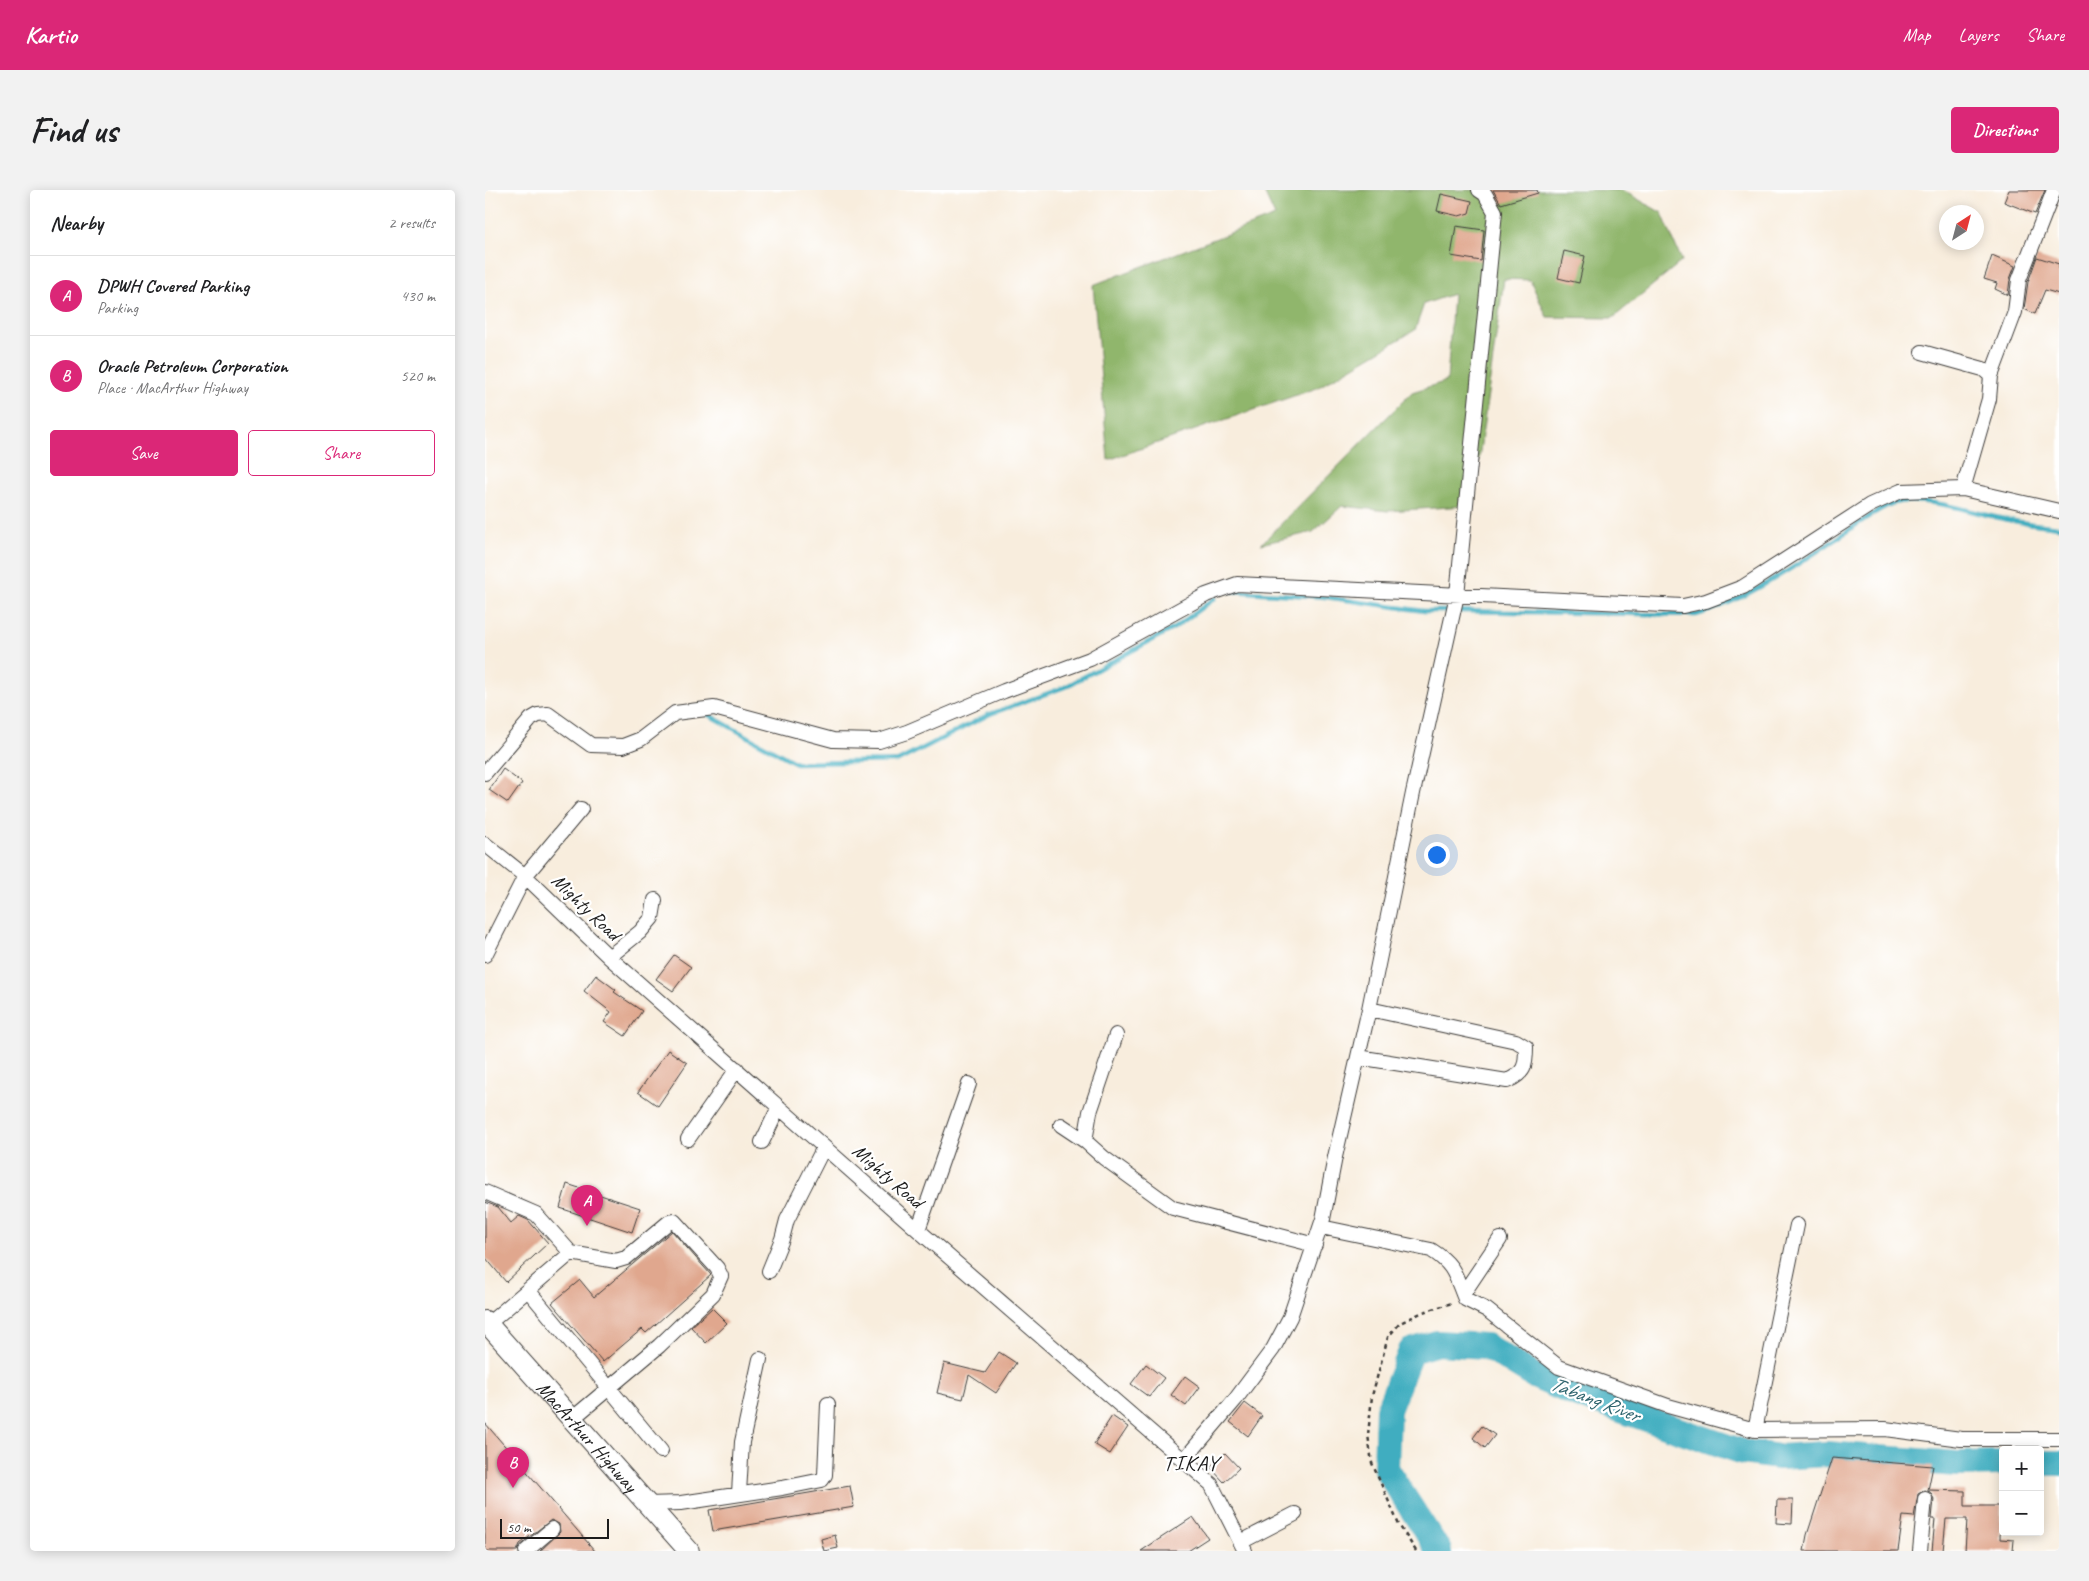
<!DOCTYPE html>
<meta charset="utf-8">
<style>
body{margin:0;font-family:Caveat,sans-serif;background:#f2f2f2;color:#202124}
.controls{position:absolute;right:15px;bottom:15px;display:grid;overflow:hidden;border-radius:5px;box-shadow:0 2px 12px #0003}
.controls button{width:45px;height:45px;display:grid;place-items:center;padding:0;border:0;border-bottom:1px solid #e0e0e0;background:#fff;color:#202124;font:25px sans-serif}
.compass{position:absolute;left:1454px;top:15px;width:45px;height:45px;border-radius:50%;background:#fff;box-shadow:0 2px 12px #0003;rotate:36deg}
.scale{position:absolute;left:15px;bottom:12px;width:109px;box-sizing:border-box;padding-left:5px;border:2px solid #1c1c1c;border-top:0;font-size:14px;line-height:18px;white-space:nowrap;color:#1c1c1c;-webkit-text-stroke:4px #fff;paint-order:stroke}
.you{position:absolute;left:951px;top:664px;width:18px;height:18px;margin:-12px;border:4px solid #fff;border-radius:50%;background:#1a73e8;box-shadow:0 0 0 8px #1a73e833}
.badge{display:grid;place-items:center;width:32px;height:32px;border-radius:50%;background:#db2777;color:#fff;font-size:16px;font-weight:700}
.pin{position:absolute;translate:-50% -41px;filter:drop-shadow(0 1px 2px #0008)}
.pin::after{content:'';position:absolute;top:26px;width:18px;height:15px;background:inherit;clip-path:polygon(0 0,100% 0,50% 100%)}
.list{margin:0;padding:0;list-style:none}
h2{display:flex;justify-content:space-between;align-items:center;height:65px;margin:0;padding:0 20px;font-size:21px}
h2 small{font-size:16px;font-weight:400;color:#757577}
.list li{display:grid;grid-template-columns:32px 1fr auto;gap:15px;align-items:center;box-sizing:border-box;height:80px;padding:0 20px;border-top:1px solid #e0e0e0}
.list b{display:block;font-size:19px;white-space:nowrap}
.list p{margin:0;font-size:16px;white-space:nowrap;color:#757577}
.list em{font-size:16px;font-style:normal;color:#757577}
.actions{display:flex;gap:10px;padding:15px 20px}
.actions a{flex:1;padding:11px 0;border:1px solid #db2777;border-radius:5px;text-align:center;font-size:18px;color:#db2777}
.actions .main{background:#db2777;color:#fff}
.map{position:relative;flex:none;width:1574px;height:1361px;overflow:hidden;border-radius:5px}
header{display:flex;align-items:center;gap:30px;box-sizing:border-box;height:70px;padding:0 25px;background:#db2777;color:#fff}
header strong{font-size:24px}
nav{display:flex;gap:28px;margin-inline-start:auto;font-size:18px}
.intro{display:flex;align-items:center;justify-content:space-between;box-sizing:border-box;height:120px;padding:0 30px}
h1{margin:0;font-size:35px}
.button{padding:12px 22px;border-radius:5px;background:#db2777;color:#fff;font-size:18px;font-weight:700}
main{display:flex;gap:30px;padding:0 30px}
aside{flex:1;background:#fff;border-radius:5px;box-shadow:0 2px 12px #0003}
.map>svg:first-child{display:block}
.forest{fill:#90b66c;stroke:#566944}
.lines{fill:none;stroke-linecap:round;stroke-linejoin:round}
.stream{stroke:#41adc0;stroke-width:4.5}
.river{stroke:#41adc0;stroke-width:26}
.building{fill:#e0a78e}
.minor-casing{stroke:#3d3b39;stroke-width:16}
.highway-casing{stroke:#3d3b39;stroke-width:22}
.path{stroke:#3d3b39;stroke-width:2.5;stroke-dasharray:4 4;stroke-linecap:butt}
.minor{stroke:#fff;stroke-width:14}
.highway{stroke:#fff;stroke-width:20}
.labels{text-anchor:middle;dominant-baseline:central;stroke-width:4.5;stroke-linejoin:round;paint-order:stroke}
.street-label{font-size:20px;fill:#1c1c1c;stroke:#fff}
.water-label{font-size:21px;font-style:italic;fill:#2e646e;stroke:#fff}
.quarter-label{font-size:22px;letter-spacing:1px;fill:#1c1c1c;stroke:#fff}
</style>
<header>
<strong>Kartio</strong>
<nav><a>Map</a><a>Layers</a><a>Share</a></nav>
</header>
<div class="intro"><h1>Find us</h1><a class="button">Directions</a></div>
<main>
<aside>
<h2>Nearby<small>2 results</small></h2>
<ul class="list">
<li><span class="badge">A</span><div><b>DPWH Covered Parking</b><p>Parking</p></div><em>430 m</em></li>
<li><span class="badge">B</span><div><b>Oracle Petroleum Corporation</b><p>Place · MacArthur Highway</p></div><em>520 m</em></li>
</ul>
<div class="actions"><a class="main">Save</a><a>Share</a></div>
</aside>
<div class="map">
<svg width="1574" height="1361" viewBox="0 0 1574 1361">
<rect width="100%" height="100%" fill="#fff"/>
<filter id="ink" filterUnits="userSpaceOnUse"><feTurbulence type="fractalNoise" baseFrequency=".02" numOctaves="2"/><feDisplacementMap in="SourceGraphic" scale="10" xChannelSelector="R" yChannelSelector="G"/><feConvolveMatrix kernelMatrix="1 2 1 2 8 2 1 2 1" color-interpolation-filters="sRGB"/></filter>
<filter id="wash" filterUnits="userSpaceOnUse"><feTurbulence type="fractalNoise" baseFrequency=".0096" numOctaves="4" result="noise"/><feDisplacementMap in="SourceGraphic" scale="20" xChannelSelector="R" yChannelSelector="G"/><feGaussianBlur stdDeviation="1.12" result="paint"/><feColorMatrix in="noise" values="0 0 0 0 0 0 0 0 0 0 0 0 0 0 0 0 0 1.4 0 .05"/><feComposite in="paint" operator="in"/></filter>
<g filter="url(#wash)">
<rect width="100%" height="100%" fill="#f8eddd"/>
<path class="forest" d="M 778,0 L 1137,0 L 1177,23 L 1197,71 L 1128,128 L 1062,127 L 1045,90 L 1019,89 L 987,318 L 980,316 L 903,321 L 857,316 L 828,342 L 776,354 L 927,202 L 962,191 L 968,104 L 939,114 L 930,140 L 832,198 L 623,270 L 608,95 L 790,26 Z"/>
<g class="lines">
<path class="stream" d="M 746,401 L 840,407 L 939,421 L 963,421
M 973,421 L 1211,425 C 1257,412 1311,376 1351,349 C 1367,338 1392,319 1409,313 C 1437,304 1499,326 1529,331 C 1544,334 1559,335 1574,337
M 220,523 L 311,573 L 413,571 L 505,524 L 580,497 L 689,438 L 730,408"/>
<path class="river" d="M 1555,1273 L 1574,1273
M 954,1361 L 901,1279 L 903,1220 L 926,1161 L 952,1153 L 1001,1156 L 1051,1187 L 1089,1204 L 1258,1262 L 1294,1267 L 1341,1264 L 1473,1274 L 1518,1273"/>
</g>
<g id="blocks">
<path class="building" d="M 1008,0 L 1052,0 L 1053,3 L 1016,14 Z
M 1524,0 L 1560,0 L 1550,24 L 1519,12 Z
M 956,4 L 987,11 L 984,23 L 974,26 L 952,21 Z
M 971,36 L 999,40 L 996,71 L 966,66 Z
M 1079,61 L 1100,66 L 1094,93 L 1073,88 Z
M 1507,66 L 1530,76 L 1525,89 L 1523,105 L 1510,99 L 1512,93 L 1499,89 Z
M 1552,67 L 1574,74 L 1574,104 L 1560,100 L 1550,124 L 1539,119 L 1543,92 Z
M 18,579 L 37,593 L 23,613 L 4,600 Z
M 189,765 L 206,777 L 188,801 L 171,789 Z
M 111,785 L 131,800 L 129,802 L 157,821 L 140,846 L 119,832 L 126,822 L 99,801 Z
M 183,860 L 202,873 L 173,916 L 153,902 Z
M 82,994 L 155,1018 L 147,1042 L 75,1018 Z
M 0,1012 L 13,1017 L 26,1033 L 34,1026 L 43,1030 L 63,1053 L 21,1092 L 0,1067 Z
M 187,1041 L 226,1085 L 161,1143 L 157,1139 L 118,1172 L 67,1113 L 95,1090 L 109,1107 Z
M 227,1118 L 242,1133 L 221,1153 L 206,1137 Z
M 514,1162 L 531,1173 L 511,1203 L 484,1185 L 478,1209 L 452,1203 L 459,1173 L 500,1183 Z
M 661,1174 L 679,1188 L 664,1207 L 646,1194 Z
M 700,1186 L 715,1197 L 701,1216 L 686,1205 Z
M 760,1213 L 777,1226 L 763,1246 L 745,1232 Z
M 627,1226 L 643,1237 L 625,1264 L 609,1254 Z
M 0,1233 L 25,1262 L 110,1361 L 55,1361 L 75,1342 L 74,1334 L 66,1330 L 35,1354 L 32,1361 L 0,1361 Z
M 997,1236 L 1010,1245 L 1000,1258 L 988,1248 Z
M 740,1263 L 754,1278 L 739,1292 L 725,1277 Z
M 1347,1268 L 1448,1276 L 1443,1300 L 1480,1301 L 1480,1316 L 1516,1316 L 1515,1349 L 1529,1350 L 1528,1361 L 1480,1361 L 1482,1329 L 1461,1329 L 1458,1361 L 1447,1361 L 1450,1329 L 1447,1329 L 1449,1309 L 1445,1302 L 1440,1300 L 1433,1304 L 1429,1327 L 1418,1326 L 1413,1361 L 1319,1361 L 1322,1345 Z
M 365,1296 L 369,1317 L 228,1341 L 224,1320 Z
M 1292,1310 L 1308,1310 L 1307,1334 L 1291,1333 Z
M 708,1327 L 723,1348 L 703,1361 L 656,1361 Z
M 350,1345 L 353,1358 L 339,1361 L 336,1349 Z"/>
</g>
</g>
<g filter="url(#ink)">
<use href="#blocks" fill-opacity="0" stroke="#3d3b39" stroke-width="1"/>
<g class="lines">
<defs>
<path id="minor" d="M 1437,162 L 1498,179 L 1506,186 L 1504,209 L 1478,299
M 1506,186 L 1530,122 L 1534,90 L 1569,0
M 0,583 L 46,529 L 53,525 L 63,524 L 106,555 L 138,556 L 156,549 L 190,523 L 229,518 L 348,550 L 394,551 L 422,542 L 519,501 L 605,469 L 721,405 L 752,394 L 1198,416 L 1221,411 L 1258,397 L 1385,315 L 1416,301 L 1478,299 L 1574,321
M 0,654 L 40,686 L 124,767 L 433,1040 L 726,1294 L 760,1361
M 0,765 L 40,686 L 96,619
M 124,767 L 155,742 L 167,728 L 170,710
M 631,845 L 605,922 L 600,951 L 619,968 L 688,1018 L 830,1055
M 873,867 L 1022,891 C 1040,883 1041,876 1041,857 L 1031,851 L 884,819
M 576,935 L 600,951
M 203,949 L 252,879
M 277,952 L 294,917
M 0,1002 L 51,1024 L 86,1063 L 131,1071 L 141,1068 L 184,1032 L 189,1031 L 232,1078 L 236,1086 L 228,1104 L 174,1156 L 87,1229
M 836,1037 L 946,1060 C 970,1075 970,1085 980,1109 L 1002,1120 L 1074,1177 L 1183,1216 L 1270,1240 L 1400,1239 L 1476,1249 L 1574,1249
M 433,1040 L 484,894
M 284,1081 L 297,1049 L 302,1030 L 339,957
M 43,1100 L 176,1261
M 978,1104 L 1015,1049
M 3,1134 L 86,1063
M 1270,1240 L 1312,1035
M 699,1270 L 750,1210 L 788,1159 L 805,1127 L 838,1029 L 850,967 L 884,819 L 928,603 L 972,405 L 1010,22 L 1000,4 L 994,0
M 254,1303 L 257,1252 L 275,1169
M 162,1314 L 196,1313 L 297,1298 L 337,1290 L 340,1285 L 343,1214
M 756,1352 L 810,1324
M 41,1361 L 67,1339
M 1435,1361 L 1440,1309"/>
<g id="highway">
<path id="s1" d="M 0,1131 L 204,1361"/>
</g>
</defs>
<use href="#minor" class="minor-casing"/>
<use href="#highway" class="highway-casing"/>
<path class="path" d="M 931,1361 L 914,1335 L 887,1273 L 883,1245 L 887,1206 L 903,1147 L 915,1133 L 938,1122 L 967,1113"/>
<use href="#minor" class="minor"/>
<use href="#highway" class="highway"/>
</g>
</g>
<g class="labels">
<g class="street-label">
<text transform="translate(101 717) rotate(44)">Mighty Road</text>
<text transform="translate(403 986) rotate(41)">Mighty Road</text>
<text stroke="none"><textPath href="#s1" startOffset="154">MacArthur Highway</textPath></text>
</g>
<g class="water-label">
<text transform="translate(1110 1209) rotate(21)">Tabang River</text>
</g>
<g class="quarter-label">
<text x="706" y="1273">TIKAY</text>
</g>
</g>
</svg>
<div class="controls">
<button>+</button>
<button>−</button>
</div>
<svg class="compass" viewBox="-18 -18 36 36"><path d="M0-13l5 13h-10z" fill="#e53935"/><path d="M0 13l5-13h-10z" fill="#757577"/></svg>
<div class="scale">50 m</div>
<div class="you"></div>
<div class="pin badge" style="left:102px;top:1036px">A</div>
<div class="pin badge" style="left:28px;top:1298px">B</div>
</div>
</main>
